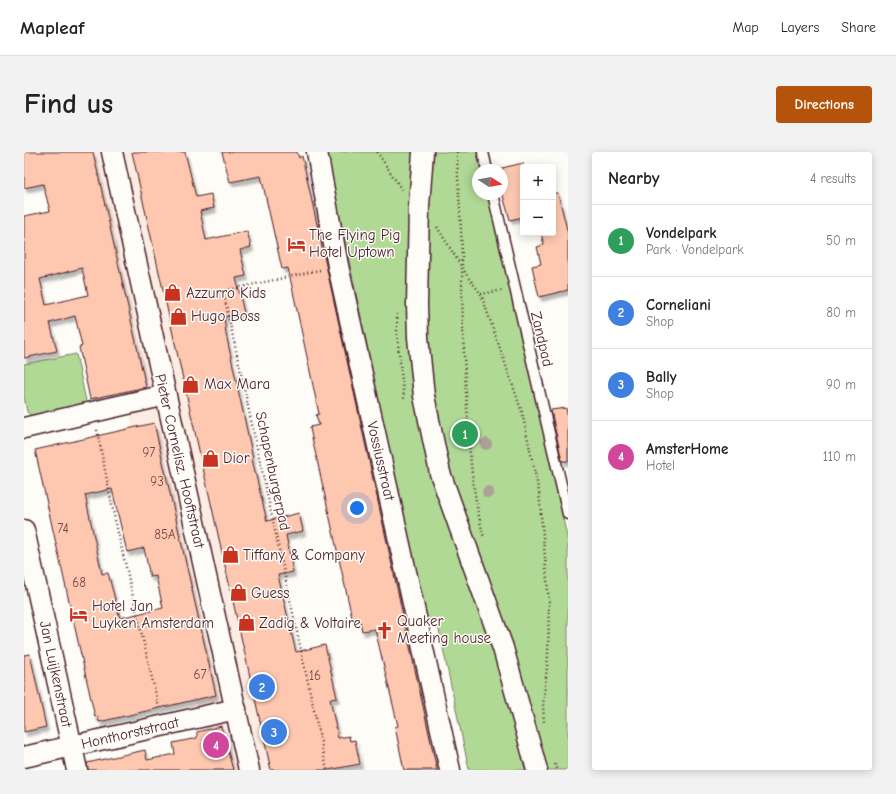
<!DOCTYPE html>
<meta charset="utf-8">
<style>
body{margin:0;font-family:"Comic Neue",sans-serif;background:#f2f2f2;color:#222}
.controls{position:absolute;right:12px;top:12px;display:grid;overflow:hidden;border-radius:4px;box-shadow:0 2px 10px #0003}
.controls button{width:36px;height:36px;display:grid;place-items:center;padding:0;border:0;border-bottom:1px solid #e0e0e0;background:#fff;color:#222;font:20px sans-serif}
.compass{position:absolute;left:448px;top:12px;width:36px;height:36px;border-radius:50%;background:#fff;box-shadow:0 2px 10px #0003;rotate:101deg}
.you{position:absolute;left:333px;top:356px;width:14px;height:14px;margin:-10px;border:3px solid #fff;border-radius:50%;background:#1a73e8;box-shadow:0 0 0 6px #1a73e833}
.badge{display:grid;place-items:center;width:26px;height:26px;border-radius:50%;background:#b45309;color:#fff;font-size:13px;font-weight:700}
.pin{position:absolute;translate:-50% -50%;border:2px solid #fff;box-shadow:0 1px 4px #0006}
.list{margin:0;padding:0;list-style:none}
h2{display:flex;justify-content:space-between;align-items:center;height:52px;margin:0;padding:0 16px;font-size:17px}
h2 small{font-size:13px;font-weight:400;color:#767676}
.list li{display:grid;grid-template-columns:26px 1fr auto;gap:12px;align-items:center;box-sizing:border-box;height:72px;padding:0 16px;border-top:1px solid #e0e0e0}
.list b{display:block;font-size:15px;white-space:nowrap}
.list p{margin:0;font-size:13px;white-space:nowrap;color:#767676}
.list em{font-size:13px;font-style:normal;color:#767676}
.map{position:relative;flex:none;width:544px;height:618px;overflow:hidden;border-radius:4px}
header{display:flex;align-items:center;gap:24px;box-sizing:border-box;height:56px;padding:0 20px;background:#fff;border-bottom:1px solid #e0e0e0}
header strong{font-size:19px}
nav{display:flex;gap:22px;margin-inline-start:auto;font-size:14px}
.intro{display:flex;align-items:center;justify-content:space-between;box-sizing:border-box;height:96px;padding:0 24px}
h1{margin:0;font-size:28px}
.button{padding:10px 18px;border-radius:4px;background:#b45309;color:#fff;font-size:14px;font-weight:700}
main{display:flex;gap:24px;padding:0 24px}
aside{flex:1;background:#fff;border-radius:4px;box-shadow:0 2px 10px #0003}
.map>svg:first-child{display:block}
.built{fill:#fdece2}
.green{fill:#b0d996;stroke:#7d7c60}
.building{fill:#fec8b0;stroke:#4a1f2b;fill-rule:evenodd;filter:url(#shadow)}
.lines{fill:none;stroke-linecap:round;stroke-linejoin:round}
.lane-casing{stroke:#4a1f2b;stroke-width:13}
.street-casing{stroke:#4a1f2b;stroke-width:23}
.path{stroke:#4a1f2b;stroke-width:2.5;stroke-dasharray:1 3;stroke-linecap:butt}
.lane{stroke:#fdfcf7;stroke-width:10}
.street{stroke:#fdfcf7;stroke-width:20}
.tree{fill:#aca198}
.labels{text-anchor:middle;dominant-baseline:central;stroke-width:3;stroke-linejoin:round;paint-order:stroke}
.number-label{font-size:13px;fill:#77494c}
.poi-label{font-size:15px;fill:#4a1f2b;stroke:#fdfcf7;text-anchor:start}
.street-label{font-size:15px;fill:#4a1f2b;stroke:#fdfcf7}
</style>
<header>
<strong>Mapleaf</strong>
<nav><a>Map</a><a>Layers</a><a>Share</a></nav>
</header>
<div class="intro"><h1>Find us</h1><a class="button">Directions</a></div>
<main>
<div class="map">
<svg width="544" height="618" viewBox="0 0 544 618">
<defs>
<filter id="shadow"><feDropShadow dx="2.5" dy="4.5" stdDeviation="1" flood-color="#0004"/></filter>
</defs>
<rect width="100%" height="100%" fill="#fdfcf7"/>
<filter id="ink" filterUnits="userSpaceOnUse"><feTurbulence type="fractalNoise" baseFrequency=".025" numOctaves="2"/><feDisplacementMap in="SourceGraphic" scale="8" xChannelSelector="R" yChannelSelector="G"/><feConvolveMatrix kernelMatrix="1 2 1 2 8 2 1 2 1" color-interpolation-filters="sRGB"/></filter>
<g filter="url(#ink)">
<path class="built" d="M 46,0 L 119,0 L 262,618 L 187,618 Z"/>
<path class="green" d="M 302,0 L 457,0 L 460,18 L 454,18 L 454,42 L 466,42 L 544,389 L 544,618 L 445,618 L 414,473 L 404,466 L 401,466 Z
M 52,202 L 62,249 L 58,259 L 14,269 L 3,260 L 0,245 L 0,212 Z"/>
<path class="building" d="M 0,0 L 69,0 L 122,235 L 66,247 L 55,195 L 58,194 L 51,164 L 26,171 L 33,199 L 0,206 L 0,64 L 26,59 L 19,32 L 0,36 ZM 58,116 L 64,143 L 22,153 L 16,127 Z
M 108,0 L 161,0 L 172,45 L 187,42 L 190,56 L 176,59 L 182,88 L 223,79 L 227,95 L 216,98 L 222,124 L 212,126 L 220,161 L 200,165 L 202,182 L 229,306 L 228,307 L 243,369 L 275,361 L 279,379 L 262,383 L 269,420 L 254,423 L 270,492 L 272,500 L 301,493 L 313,546 L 306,547 L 314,586 L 325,584 L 326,589 L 331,588 L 336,612 L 304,618 L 247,618 Z
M 198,0 L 273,0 L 275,6 L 278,4 L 413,618 L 380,618 L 371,575 L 374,574 L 351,477 L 338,479 L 336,469 L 329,470 L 287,281 L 286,275 L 295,273 L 292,263 L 295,262 L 283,205 L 264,116 L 258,117 L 237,24 L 206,30 Z
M 499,11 L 499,65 L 486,68 L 478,40 L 478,16 Z
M 529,41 L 534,41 L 544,82 L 544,138 L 515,145 L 508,114 L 517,112 L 513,95 L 520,93 L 517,81 L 529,81 Z
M 542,256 L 544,267 L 544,309 L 538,309 L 527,258 Z
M 130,271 L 192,543 L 75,570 L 74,564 L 71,565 L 11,298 ZM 88,337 L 103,400 L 120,396 L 126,425 L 132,424 L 139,456 L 96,466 L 84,421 L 78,422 L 61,343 Z
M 6,502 L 22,575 L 0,580 L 0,503 Z
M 197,574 L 209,618 L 64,618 L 63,611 L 121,598 L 123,608 L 151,602 L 149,591 L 173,586 L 173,580 Z"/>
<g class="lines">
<defs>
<path id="lane" d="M 459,0 L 463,18
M 469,42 L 544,362"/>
<path id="street" d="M 88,0 L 225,618
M 293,0 L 314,114 L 426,618
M 399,0 L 395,54 L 393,153 L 394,185 L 400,244 L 416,321 L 479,496 L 513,618
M 0,276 L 142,243
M 0,378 L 53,618
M 0,605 L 212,557"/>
</defs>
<use href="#lane" class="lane-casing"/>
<use href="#street" class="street-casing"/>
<path class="path" d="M 353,0 L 378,38
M 433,0 C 434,38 438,77 438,115 C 438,162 440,210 443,257 C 445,300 449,344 460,386
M 413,75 L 444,125 L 457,142 L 479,138
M 296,118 L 199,139 L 303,618
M 457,142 L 498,260 L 515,340 L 525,450 L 524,504 L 519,554 L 520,570
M 373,162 L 373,182 L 380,247
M 73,278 L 91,368 L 135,556
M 531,612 L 534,618"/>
<use href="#lane" class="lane"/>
<use href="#street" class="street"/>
</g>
<g class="tree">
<circle cx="462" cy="292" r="6"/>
<circle cx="464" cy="340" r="6"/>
</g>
</g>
<defs>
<symbol id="hotel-bare" viewBox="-9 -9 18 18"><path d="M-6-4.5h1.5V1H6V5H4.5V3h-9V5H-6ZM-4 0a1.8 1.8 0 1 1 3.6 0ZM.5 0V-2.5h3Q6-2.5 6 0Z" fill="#c8321e" stroke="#fdfcf7" stroke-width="2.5" paint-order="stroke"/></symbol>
<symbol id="shop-bare" viewBox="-9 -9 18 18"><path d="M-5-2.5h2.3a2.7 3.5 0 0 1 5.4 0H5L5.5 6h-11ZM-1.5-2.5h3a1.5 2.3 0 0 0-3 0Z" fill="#c8321e" stroke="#fdfcf7" stroke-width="2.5" paint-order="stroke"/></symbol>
<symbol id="church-bare" viewBox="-9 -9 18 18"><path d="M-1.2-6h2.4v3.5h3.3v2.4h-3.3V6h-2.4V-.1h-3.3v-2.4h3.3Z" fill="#c8321e" stroke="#fdfcf7" stroke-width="2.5" paint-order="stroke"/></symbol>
</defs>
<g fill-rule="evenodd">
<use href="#hotel-bare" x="260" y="80" width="25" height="25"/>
<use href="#shop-bare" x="136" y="128" width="25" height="25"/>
<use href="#shop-bare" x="142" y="152" width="25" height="25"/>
<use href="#shop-bare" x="154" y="220" width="25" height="25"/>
<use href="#shop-bare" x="174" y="294" width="25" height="25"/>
<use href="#shop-bare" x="194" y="390" width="25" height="25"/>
<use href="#shop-bare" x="202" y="428" width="25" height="25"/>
<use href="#hotel-bare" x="42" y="450" width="25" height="25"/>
<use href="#shop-bare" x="210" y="458" width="25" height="25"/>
<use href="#church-bare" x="348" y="466" width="25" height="25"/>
</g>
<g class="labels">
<g class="number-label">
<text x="125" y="300">97</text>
<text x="133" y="329">93</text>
<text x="39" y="376">74</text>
<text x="141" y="382">85A</text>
<text x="55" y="430">68</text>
<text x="176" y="522">67</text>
<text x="291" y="523">16</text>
</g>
<g class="poi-label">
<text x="285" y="83">The Flying Pig<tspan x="285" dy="17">Hotel Uptown</tspan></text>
<text x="162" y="141">Azzurro Kids</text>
<text x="167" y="164">Hugo Boss</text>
<text x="180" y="232">Max Mara</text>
<text x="199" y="306">Dior</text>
<text x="219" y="403">Tiffany &amp; Company</text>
<text x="227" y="441">Guess</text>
<text x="68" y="454">Hotel Jan<tspan x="68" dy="17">Luyken Amsterdam</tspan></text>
<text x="373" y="469">Quaker<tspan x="373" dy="17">Meeting house</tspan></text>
<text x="235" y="471">Zadig &amp; Voltaire</text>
</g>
<g class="street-label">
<text transform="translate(518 187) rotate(77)">Zandpad</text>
<text transform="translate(156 309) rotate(77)">Pieter Cornelisz. Hooftstraat</text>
<text transform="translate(357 309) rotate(77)">Vossiusstraat</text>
<text transform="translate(249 319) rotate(78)">Schapenburgerpad</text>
<text transform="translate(32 522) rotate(78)">Jan Luijkenstraat</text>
<text transform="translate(106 581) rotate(-13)">Honthorststraat</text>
</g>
</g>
</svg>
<div class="controls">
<button>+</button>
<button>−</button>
</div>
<svg class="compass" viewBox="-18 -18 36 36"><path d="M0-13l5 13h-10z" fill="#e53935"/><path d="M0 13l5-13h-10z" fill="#767676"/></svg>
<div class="you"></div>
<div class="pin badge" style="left:441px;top:282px;background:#2e9e5b">1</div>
<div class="pin badge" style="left:238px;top:535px;background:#3f7fe0">2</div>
<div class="pin badge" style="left:250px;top:580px;background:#3f7fe0">3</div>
<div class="pin badge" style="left:192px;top:593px;background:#d1479c">4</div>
</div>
<aside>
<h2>Nearby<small>4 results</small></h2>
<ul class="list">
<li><span class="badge" style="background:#2e9e5b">1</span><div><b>Vondelpark</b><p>Park · Vondelpark</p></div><em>50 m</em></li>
<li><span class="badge" style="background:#3f7fe0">2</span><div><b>Corneliani</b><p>Shop</p></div><em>80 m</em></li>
<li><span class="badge" style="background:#3f7fe0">3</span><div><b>Bally</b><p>Shop</p></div><em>90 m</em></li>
<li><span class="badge" style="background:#d1479c">4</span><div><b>AmsterHome</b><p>Hotel</p></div><em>110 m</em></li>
</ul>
</aside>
</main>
